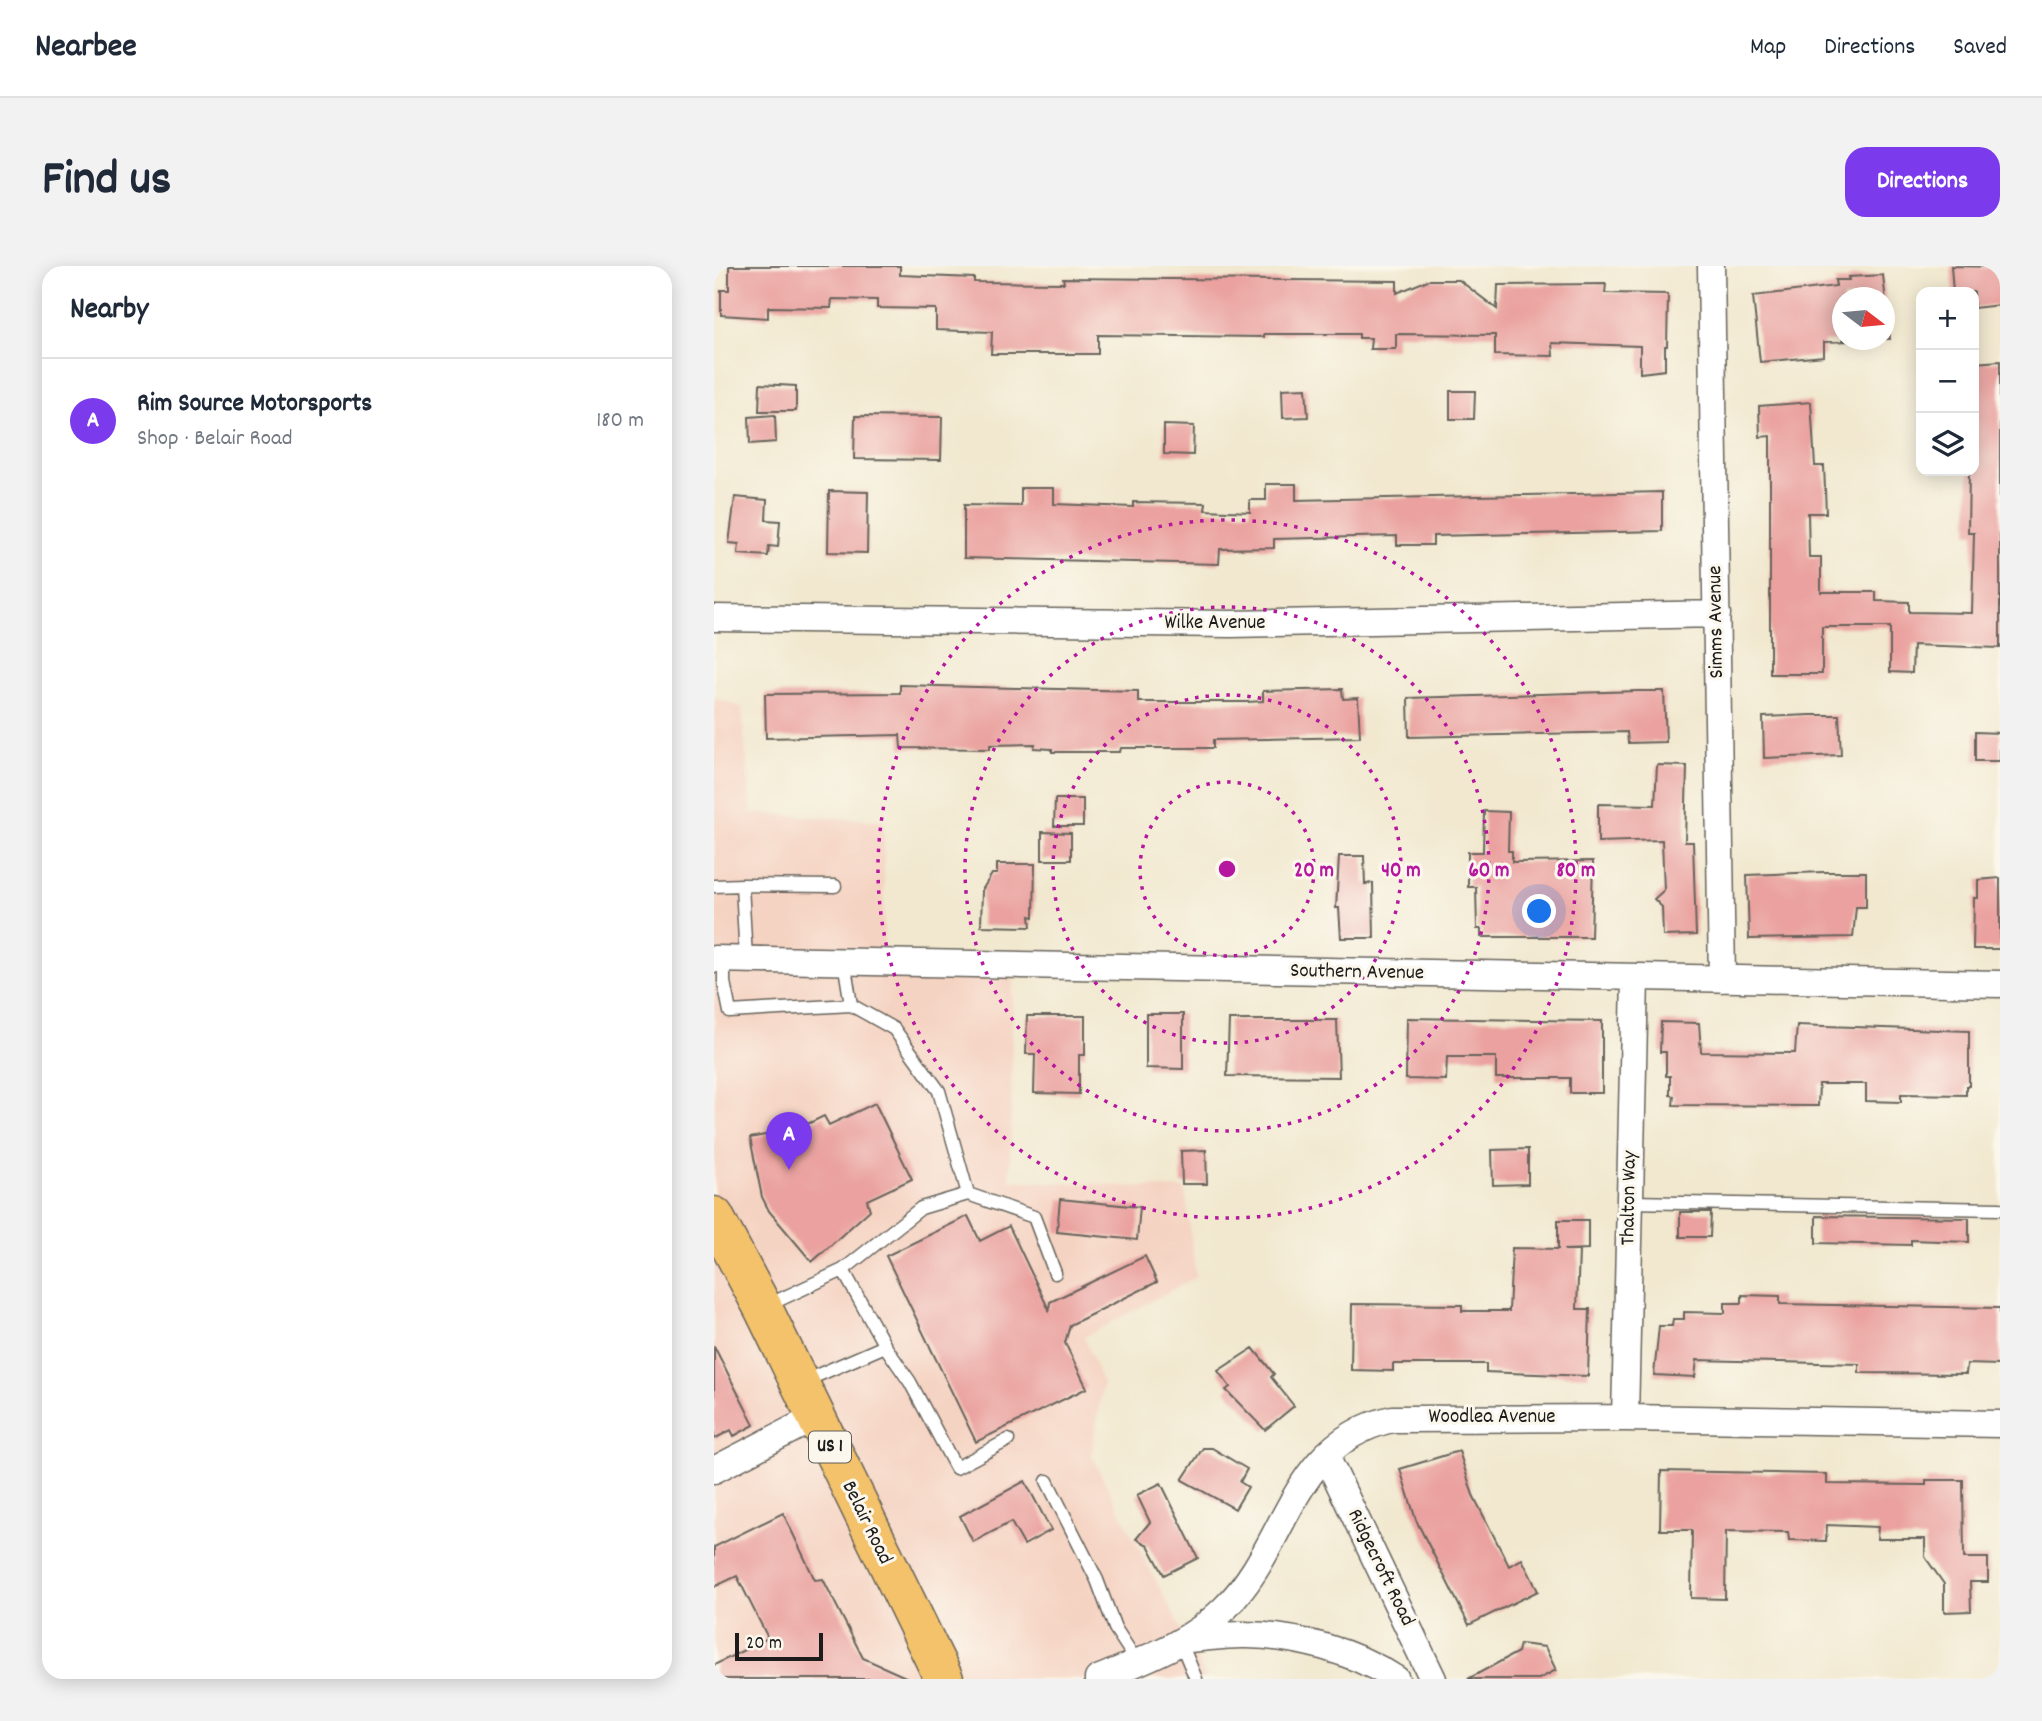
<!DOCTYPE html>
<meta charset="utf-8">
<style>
body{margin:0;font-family:Dekko,sans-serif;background:#f2f2f3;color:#1f2937}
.controls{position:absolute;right:21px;top:21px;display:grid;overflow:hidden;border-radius:14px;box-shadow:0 4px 18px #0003}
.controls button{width:63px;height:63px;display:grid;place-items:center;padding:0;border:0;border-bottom:2px solid #e0e1e3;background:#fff;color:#1f2937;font:35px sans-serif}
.compass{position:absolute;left:1118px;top:21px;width:63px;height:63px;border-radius:50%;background:#fff;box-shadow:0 4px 18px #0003;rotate:106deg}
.scale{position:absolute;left:21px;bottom:18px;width:88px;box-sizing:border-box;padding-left:7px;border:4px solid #1c1c1c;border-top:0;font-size:19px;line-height:24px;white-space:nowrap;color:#1c1c1c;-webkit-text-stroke:5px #fbf7ec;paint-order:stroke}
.you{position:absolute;left:826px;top:646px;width:24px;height:24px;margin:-18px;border:5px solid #fff;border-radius:50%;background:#1a73e8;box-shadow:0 0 0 10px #1a73e833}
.badge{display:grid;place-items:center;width:46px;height:46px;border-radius:50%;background:#7c3aed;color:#fff;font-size:23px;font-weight:700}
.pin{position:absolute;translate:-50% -58px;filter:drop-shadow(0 2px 4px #0008)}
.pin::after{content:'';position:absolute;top:37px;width:24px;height:21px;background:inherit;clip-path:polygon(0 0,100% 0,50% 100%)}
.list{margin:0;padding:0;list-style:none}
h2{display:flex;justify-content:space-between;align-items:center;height:91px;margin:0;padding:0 28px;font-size:30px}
h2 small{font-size:23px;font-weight:400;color:#747a83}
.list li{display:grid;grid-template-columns:46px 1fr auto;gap:21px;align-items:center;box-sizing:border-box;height:126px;padding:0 28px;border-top:2px solid #e0e1e3}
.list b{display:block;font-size:26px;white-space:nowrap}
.list p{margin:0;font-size:23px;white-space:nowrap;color:#747a83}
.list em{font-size:23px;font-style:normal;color:#747a83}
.icon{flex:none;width:38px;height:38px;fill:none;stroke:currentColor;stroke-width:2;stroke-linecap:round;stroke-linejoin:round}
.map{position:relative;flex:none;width:1286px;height:1413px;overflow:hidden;border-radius:21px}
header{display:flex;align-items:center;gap:42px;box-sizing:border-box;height:98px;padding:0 35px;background:#fff;border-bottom:2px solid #e0e1e3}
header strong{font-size:33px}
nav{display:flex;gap:38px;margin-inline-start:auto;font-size:24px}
.intro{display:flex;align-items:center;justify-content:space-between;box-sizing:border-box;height:168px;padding:0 42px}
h1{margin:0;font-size:49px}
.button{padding:18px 32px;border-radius:21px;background:#7c3aed;color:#fff;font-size:24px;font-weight:700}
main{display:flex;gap:42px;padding:0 42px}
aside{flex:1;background:#fff;border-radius:21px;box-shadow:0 4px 18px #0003}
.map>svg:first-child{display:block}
.built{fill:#f5d3c2}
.building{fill:#eaa19f}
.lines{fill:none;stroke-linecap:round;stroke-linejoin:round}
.service-casing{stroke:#67635b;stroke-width:15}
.minor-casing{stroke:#67635b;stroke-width:29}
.primary-casing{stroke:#67635b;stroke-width:41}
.service{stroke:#fff;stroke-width:12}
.minor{stroke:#fff;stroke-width:26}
.primary{stroke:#f4c26a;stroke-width:38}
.ring{fill:none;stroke:#b5179e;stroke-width:3.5;stroke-dasharray:3.5 7}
.labels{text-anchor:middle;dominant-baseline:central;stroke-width:6;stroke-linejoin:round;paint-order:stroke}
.shield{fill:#fbf7ec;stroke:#5f5e5a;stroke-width:2}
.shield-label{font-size:19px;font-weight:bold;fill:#1c1c1c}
.street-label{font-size:21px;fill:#1c1c1c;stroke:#fbf7ec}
.centre{fill:#b5179e;stroke:#fbf7ec;stroke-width:3.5}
.ring-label{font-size:21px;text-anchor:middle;font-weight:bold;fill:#b5179e;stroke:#fbf7ec;stroke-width:6;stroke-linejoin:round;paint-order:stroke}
</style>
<header>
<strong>Nearbee</strong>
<nav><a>Map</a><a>Directions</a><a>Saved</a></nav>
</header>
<div class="intro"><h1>Find us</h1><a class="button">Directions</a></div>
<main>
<aside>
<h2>Nearby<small></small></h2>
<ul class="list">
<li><span class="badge">A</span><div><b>Rim Source Motorsports</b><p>Shop · Belair Road</p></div><em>180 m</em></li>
</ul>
</aside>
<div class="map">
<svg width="1286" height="1413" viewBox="0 0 1286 1413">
<rect width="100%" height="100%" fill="#fbf7ec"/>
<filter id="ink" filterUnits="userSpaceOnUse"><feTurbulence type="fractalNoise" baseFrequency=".0143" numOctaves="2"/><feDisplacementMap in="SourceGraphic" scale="14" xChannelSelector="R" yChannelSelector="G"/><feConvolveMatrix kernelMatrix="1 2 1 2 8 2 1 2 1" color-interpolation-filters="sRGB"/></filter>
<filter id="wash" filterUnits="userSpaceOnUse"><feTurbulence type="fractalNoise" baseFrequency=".00686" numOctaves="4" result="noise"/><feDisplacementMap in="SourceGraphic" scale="28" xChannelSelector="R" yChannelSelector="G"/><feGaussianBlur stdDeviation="1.57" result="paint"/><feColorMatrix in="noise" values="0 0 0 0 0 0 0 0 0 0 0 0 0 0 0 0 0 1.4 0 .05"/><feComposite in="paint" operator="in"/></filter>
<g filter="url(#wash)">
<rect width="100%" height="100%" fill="#f1e8cf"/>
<path class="built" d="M 0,432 L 28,441 L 37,547 L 170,555 L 170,698 L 299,704 L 296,914 L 471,923 L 482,1011 L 370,1071 L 389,1118 L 377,1189 L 493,1413 L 0,1413 Z"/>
<g id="blocks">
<path class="building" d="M 15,0 L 186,0 L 186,9 L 260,12 L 260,16 L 350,17 L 349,12 L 683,15 L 683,27 L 714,14 L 745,14 L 783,43 L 784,19 L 892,18 L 891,27 L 954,28 L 953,80 L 951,80 L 951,104 L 926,107 L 926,80 L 838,77 L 839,90 L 781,89 L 781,69 L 682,68 L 682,83 L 656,83 L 657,72 L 645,72 L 645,68 L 550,68 L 550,71 L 384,69 L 384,88 L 277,88 L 278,66 L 222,64 L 222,43 L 163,42 L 163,34 L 118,33 L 117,42 L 54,41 L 54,52 L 7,49 L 7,24 L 15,24 Z
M 1237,0 L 1286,1 L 1286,39 L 1260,42 L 1260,26 L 1239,26 Z
M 1169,9 L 1176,73 L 1171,73 L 1171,32 L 1129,32 L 1129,74 L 1161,74 L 1110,76 L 1110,90 L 1046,96 L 1039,30 L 1122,20 L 1121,14 L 1135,14 L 1134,11 Z
M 1286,95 L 1286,382 L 1199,379 L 1198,407 L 1176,406 L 1176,361 L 1108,361 L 1108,408 L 1056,408 L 1056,170 L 1046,171 L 1045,140 L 1097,136 L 1101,200 L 1110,200 L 1112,247 L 1094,247 L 1095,291 L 1107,291 L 1107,326 L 1162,326 L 1162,335 L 1195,336 L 1195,346 L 1258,347 L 1260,267 L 1254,267 L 1255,205 L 1260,205 L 1260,97 Z
M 46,118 L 82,120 L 82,145 L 45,145 Z
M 592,122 L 594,151 L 569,152 L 568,123 Z
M 736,125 L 761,125 L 760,153 L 736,153 Z
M 61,149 L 62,176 L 36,178 L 35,151 Z
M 141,150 L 228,151 L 227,194 L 140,193 Z
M 450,159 L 480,160 L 479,189 L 450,188 Z
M 552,218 L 582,218 L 582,234 L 948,226 L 948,265 L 719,270 L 719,279 L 683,279 L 683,270 L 560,273 L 560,282 L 506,283 L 505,298 L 250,292 L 250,239 L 307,240 L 307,222 L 340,222 L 340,238 L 419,241 L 419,236 L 492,237 L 491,244 L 536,246 L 536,234 L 552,234 Z
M 115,225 L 154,226 L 153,287 L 114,286 Z
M 21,231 L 53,234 L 52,254 L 66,255 L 64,281 L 55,280 L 54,290 L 24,288 L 25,278 L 15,277 Z
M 186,419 L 424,425 L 424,436 L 533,436 L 549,435 L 549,425 L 628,423 L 629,433 L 644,432 L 646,471 L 499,474 L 499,482 L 407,482 L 406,486 L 338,486 L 338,483 L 320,482 L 321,478 L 276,479 L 276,483 L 187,482 L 186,469 L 52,472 L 51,428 L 186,427 Z
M 924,425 L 950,425 L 952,476 L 914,477 L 913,466 L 695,471 L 694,432 Z
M 1096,449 L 1125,449 L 1127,489 L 1050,492 L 1049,451 Z
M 1261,466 L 1286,467 L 1286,495 L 1261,495 Z
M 943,499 L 973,500 L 971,576 L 979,576 L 982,669 L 949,670 L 948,641 L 940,633 L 950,624 L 948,574 L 884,576 L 884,538 L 941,539 Z
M 341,533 L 369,533 L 369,560 L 340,560 Z
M 770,545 L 795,546 L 794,585 L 798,585 L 798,596 L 879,595 L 877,671 L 767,671 L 767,663 L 763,663 L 762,621 L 754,621 L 754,586 L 769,586 Z
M 328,566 L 357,567 L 357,594 L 328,594 Z
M 625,590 L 650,590 L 651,618 L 659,617 L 660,672 L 627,672 L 625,642 L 622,642 Z
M 283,598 L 321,598 L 320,651 L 316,650 L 317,661 L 267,660 L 268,624 L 278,608 L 283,608 Z
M 1110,606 L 1152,606 L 1152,641 L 1142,641 L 1139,671 L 1035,673 L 1033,609 Z
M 1286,612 L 1286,683 L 1259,683 L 1260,632 L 1264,632 L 1264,614 Z
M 432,748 L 469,748 L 469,803 L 432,802 Z
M 313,750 L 371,750 L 371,789 L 365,789 L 365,828 L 320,827 L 321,788 L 312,788 Z
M 693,752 L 888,755 L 888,827 L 856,827 L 856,812 L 782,812 L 782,791 L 733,791 L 732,814 L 692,813 Z
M 515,754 L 623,754 L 625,811 L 513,810 Z
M 947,756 L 985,757 L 987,786 L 1081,787 L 1083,759 L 1255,765 L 1255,820 L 1252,820 L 1252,829 L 1187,828 L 1187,836 L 1152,835 L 1152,818 L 1105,818 L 1104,840 L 959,839 L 960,830 L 956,829 L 956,810 L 952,810 L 952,786 L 946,786 Z
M 161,837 L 198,913 L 153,934 L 156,944 L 98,996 L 55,945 L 48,931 L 36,872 L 85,862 L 110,850 L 115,859 Z
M 814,883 L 814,918 L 779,919 L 778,884 Z
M 492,884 L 493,918 L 468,918 L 467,885 Z
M 346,933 L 426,941 L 423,974 L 343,966 Z
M 966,946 L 997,946 L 996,971 L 966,971 Z
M 254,950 L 266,975 L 295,960 L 335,1044 L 336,1036 L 431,990 L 443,1016 L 356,1059 L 351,1077 L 373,1122 L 262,1176 L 172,990 Z
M 1102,950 L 1255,952 L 1255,976 L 1197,974 L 1197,979 L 1102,977 Z
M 844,954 L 874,954 L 874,983 L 850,984 L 865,984 L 863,1043 L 876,1043 L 874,1110 L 772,1106 L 772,1098 L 679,1098 L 679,1105 L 637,1104 L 638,1038 L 748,1039 L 748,1045 L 795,1045 L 798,982 L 844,983 Z
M 1028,1029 L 1066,1030 L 1066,1038 L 1286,1042 L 1286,1099 L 1253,1098 L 1252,1108 L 1145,1107 L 1145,1098 L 983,1094 L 981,1111 L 940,1109 L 945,1060 L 958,1060 L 959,1053 L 970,1053 L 970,1046 L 1011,1047 L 1011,1037 L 1028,1037 Z
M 0,1080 L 40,1159 L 20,1170 L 17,1164 L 0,1173 Z
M 539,1082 L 560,1108 L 557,1111 L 580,1140 L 551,1164 L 512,1124 L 516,1121 L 504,1105 Z
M 489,1182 L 498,1182 L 533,1203 L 526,1216 L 534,1221 L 521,1243 L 468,1214 Z
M 745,1185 L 759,1229 L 795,1300 L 808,1293 L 824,1325 L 755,1359 L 702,1254 L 686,1203 Z
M 947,1205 L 1113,1208 L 1113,1218 L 1212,1219 L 1212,1214 L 1249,1214 L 1250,1292 L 1274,1292 L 1274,1316 L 1256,1316 L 1257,1345 L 1230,1346 L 1230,1318 L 1211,1291 L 1211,1273 L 1163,1273 L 1164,1261 L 1113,1259 L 1112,1275 L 1075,1274 L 1074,1266 L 1012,1265 L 1011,1333 L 977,1332 L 978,1264 L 946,1264 Z
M 311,1215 L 337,1264 L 310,1279 L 297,1256 L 259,1276 L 246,1250 Z
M 447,1217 L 484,1292 L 450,1309 L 434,1279 L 422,1273 L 436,1256 L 423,1229 Z
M 69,1247 L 101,1314 L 109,1313 L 149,1392 L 196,1413 L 0,1413 L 0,1399 L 54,1372 L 23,1310 L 0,1321 L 0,1281 Z
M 806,1378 L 831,1381 L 842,1404 L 825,1413 L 754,1413 L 804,1386 Z"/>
</g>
</g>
<g filter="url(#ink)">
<use href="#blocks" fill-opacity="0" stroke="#67635b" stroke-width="2"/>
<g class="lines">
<defs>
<path id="service" d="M 28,619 L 121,620
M 0,620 L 28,619 L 32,693
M 10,693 L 10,716 L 16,746 L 137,739 L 180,763 L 225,825 L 254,928
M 130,695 L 137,739
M 916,936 L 1286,943
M 129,1004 L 207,942 L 254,928 L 320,951 L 341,1007
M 52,1040 L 129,1004 L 171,1080 L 88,1116
M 171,1080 L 196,1116 L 242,1202 L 294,1174
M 333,1215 L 383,1314 L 401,1362 L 423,1396
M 467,1377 L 482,1413"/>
<path id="minor" d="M 997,0 L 1008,713
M 0,352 L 517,358 L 1003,348
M 0,693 L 1286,718
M 911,1152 L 921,713
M 612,1190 L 719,1413
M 0,1204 L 102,1151
M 474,1373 C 493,1372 514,1368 533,1369 C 583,1370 640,1385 682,1413
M 384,1413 C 429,1394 475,1378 510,1343 C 575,1280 575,1177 678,1153 L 911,1152 L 1286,1158"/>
<path id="primary" d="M 0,950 L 49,1042 L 230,1413"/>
</defs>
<use href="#service" class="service-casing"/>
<use href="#minor" class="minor-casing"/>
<use href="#primary" class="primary-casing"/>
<use href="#service" class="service"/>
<use href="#minor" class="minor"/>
<use href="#primary" class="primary"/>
</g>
</g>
<g class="ring">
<circle cx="513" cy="603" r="87"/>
<circle cx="513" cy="603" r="174"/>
<circle cx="513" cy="603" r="262"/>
<circle cx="513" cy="603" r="349"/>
</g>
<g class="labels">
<rect class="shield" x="95" y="1165.5" width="42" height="31" rx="5"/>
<g class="shield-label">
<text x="116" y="1181">US 1</text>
</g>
<g class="street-label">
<text transform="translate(1003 356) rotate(-91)">Simms Avenue</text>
<text x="501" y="358">Wilke Avenue</text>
<text transform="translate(643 707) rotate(1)">Southern Avenue</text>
<text transform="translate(916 932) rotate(-89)">Thalton Way</text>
<text x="778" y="1152">Woodlea Avenue</text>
<text transform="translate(152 1257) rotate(64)">Belair Road</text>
<text transform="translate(666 1302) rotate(64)">Ridgecroft Road</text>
</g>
</g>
<circle cx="513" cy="603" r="10" class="centre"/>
<g class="ring-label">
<text x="600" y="610">20 m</text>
<text x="687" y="610">40 m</text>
<text x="775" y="610">60 m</text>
<text x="862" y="610">80 m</text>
</g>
</svg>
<div class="controls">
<button>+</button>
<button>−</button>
<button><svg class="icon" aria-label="layers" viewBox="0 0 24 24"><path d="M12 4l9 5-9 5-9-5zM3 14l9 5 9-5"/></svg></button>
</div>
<svg class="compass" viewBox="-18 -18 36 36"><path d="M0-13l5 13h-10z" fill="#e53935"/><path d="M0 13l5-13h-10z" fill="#747a83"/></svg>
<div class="scale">20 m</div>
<div class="you"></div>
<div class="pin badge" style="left:75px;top:904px">A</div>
</div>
</main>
